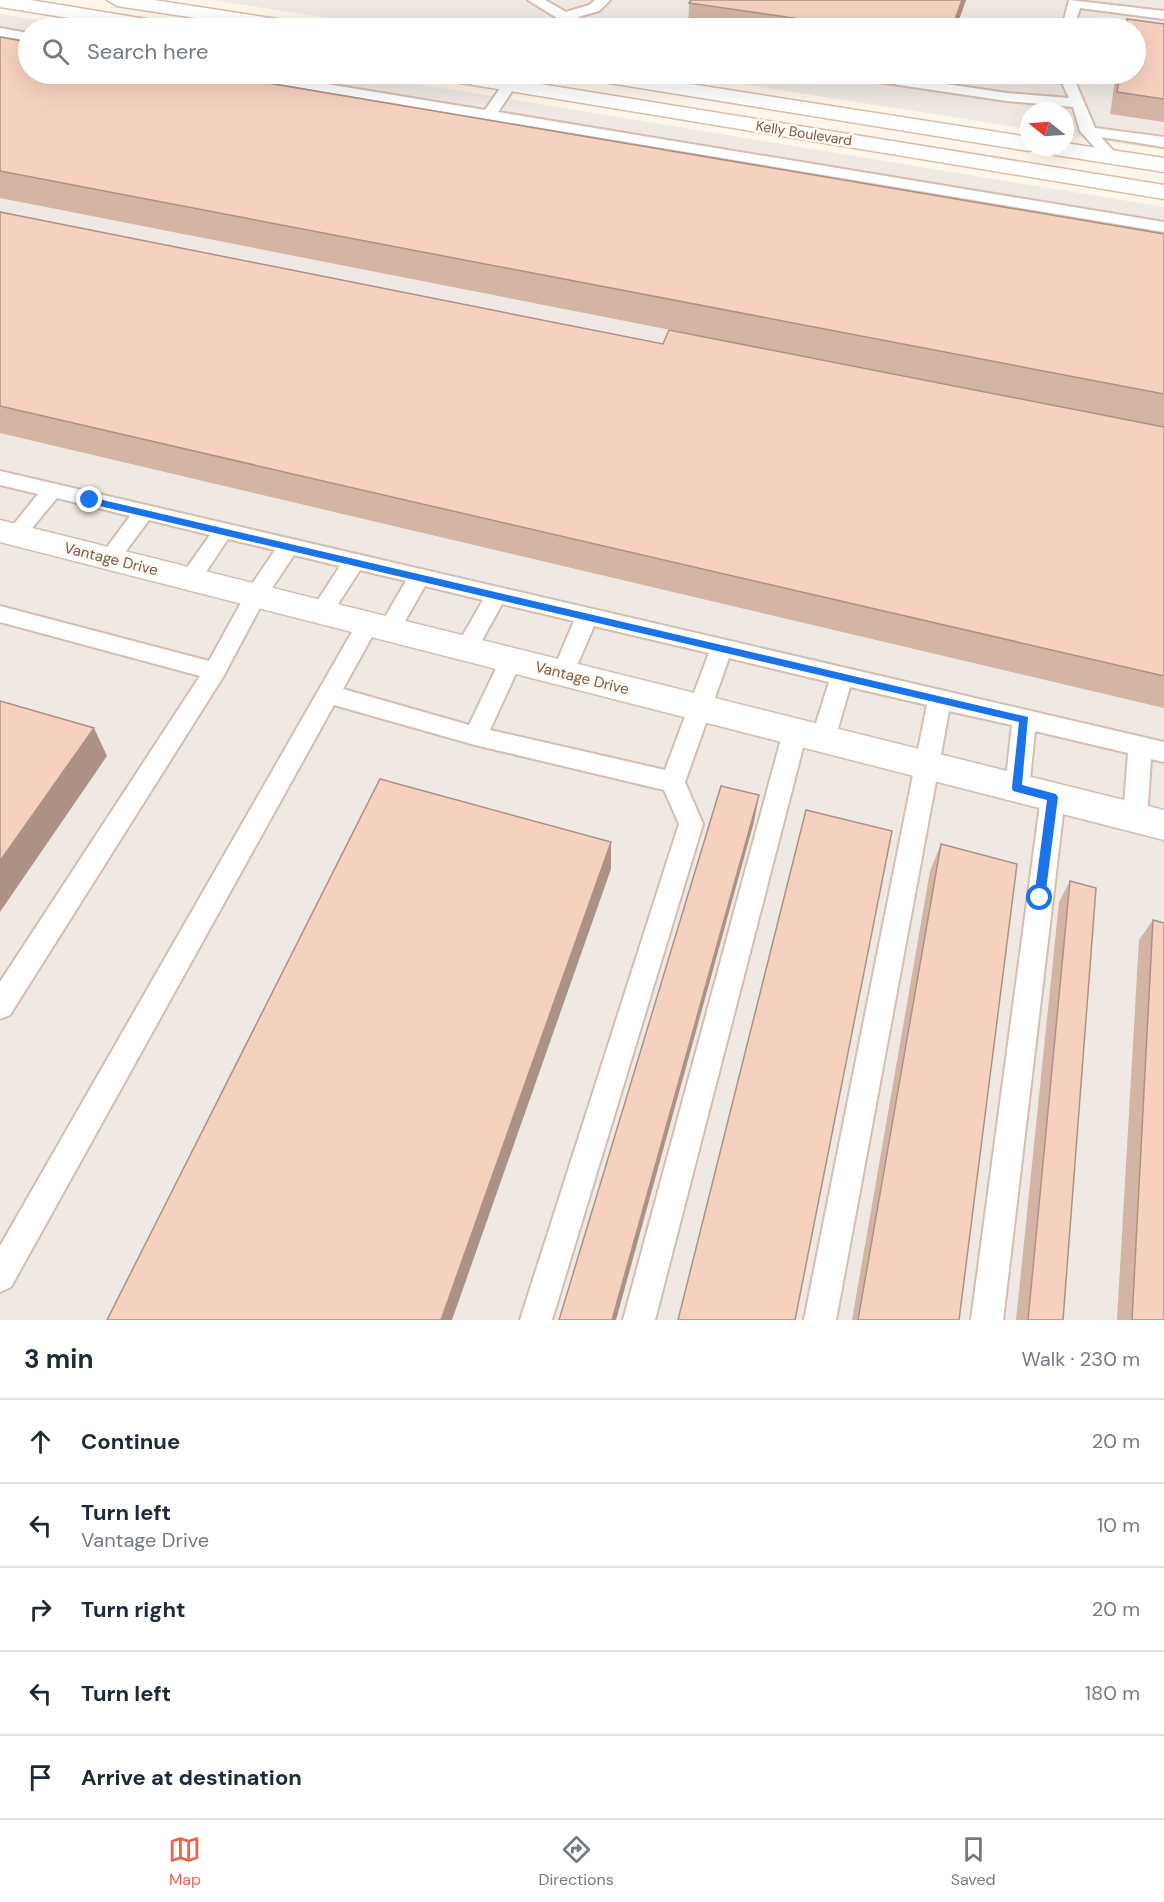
<!DOCTYPE html>
<meta charset="utf-8">
<style>
body{margin:0;font-family:"DM Sans",sans-serif;background:#f2f2f3;color:#1f2937}
.compass{position:absolute;left:1020px;top:102px;width:54px;height:54px;border-radius:50%;background:#fff;box-shadow:0 6px 24px #0002;rotate:287deg}
.stop{position:absolute;width:18px;height:18px;margin:-14px;border:4px solid #1a73e8;border-radius:50%;background:#fff}
.stop.end{background:#1a73e8;border-color:#fff;box-shadow:0 2px 6px #0008}
.list{margin:0;padding:0;list-style:none}
h2{display:flex;justify-content:space-between;align-items:center;height:78px;margin:0;padding:0 24px;font-size:26px}
h2 small{font-size:20px;font-weight:400;color:#747a83}
.list li{display:grid;grid-template-columns:39px 1fr auto;gap:18px;align-items:center;box-sizing:border-box;height:84px;padding:0 24px;border-top:2px solid #e0e1e3}
.list b{display:block;font-size:22px;white-space:nowrap}
.list p{margin:0;font-size:20px;white-space:nowrap;color:#747a83}
.list em{font-size:20px;font-style:normal;color:#747a83}
.icon{flex:none;width:33px;height:33px;fill:none;stroke:currentColor;stroke-width:2;stroke-linecap:round;stroke-linejoin:round}
.map{position:relative;flex:none;width:1164px;height:1320px;overflow:hidden}
.search{position:absolute;background:#fff;box-shadow:0 6px 24px #0002;left:18px;right:18px;top:18px;height:66px;display:flex;align-items:center;gap:15px;box-sizing:border-box;padding:0 21px;border-radius:33px;color:#747a83;font-size:22px}
.sheet{height:498px;background:#fff}
nav{display:flex;justify-content:space-around;align-items:center;box-sizing:border-box;height:84px;border-top:2px solid #e0e1e3;background:#fff;font-size:16px;color:#747a83}
nav a{display:grid;justify-items:center;gap:3px}
nav .on{color:#f06148}
.map>svg:first-child{display:block}
.industrial{fill:#efe8e3}
.lines{fill:none;stroke-linecap:round;stroke-linejoin:round}
.lane-casing{stroke:#d4beb1;stroke-width:4}
.street-casing{stroke:#d4beb1;stroke-width:3}
.secondary-casing{stroke:#d8beae;stroke-width:3}
.lane{fill:#fff;fill-rule:evenodd}
.street{fill:#fff;fill-rule:evenodd}
.secondary{fill:#fff;fill-rule:evenodd}
.wall{fill:#d4b4a5}
.shaded-wall{fill:#ac9286}
.building{fill:#f6d1c0;stroke:#ac9286;stroke-width:1.5}
.route{fill:#1a73e8}
.labels{text-anchor:middle;dominant-baseline:central;stroke-width:5;stroke-linejoin:round;paint-order:stroke}
.far-street-label{font-size:14px;fill:#7c594a;stroke:#fff9f3}
.street-label{font-size:15px;fill:#7c594a;stroke:#fff9f3}
</style>
<div class="map">
<svg width="1164" height="1320" viewBox="0 0 1164 1320">
<rect width="100%" height="100%" fill="#fef5eb"/>
<path class="industrial" d="M 212,0 L 1164,0 L 1164,150 L 1065,135 L 1065,111 L 1029,111 L 1029,129 L 678,74 L 1136,74 L 1136,28 L 393,28 Z
M 0,14 L 85,28 L 28,28 L 28,74 L 357,74 L 1164,207 L 1164,1320 L 0,1320 Z"/>
<g class="lines">
<defs>
<path id="lane" d="M 528,0 L 545,0 L 566,12 L 589,5 L 595,0 L 610,0 L 599,11 L 578,17 L 598,25 L 599,28 L 582,28 L 567,23 L 562,28 L 549,28 L 557,18 Z
M 1069,0 L 1164,11 L 1164,19 L 1080,8 L 1074,28 L 1062,28 Z
M 0,28 L 28,33 L 28,41 L 0,36 Z
M 236,74 L 266,74 L 485,110 L 505,81 L 510,80 L 517,84 L 498,112 L 1164,222 L 1164,232 L 243,78 Z
M 845,74 L 878,74 L 1007,93 L 1069,98 L 1058,74 L 1072,74 L 1095,128 L 1164,137 L 1164,147 L 1101,137 L 1119,157 L 1111,162 L 1106,160 L 1080,131 L 1073,107 L 1007,101 L 852,78 Z
M 0,471 L 1164,742 L 1164,762 L 1151,759 L 1147,818 L 1144,825 L 1135,828 L 1126,825 L 1123,818 L 1128,753 L 1035,731 L 1029,788 L 1026,795 L 1017,798 L 1008,795 L 1005,788 L 1012,725 L 949,711 L 836,1320 L 804,1320 L 927,705 L 850,687 L 835,739 L 831,746 L 823,748 L 815,746 L 811,739 L 829,682 L 729,658 L 685,782 L 703,824 L 552,1320 L 520,1320 L 679,824 L 664,790 L 475,745 L 334,705 L 11,1287 L 0,1292 L 0,1246 L 360,618 L 368,616 L 376,618 L 379,624 L 343,689 L 469,725 L 503,654 L 511,651 L 519,654 L 522,660 L 490,730 L 665,770 L 709,653 L 594,626 L 571,679 L 563,682 L 555,679 L 552,673 L 574,621 L 502,604 L 474,655 L 466,657 L 458,655 L 455,649 L 483,600 L 425,586 L 397,635 L 389,637 L 381,635 L 378,629 L 406,581 L 360,570 L 329,618 L 321,620 L 313,618 L 310,612 L 340,566 L 294,555 L 264,600 L 223,677 L 10,1015 L 0,1019 L 0,982 L 200,676 L 0,622 L 0,606 L 209,661 L 248,590 L 275,550 L 228,539 L 198,584 L 190,587 L 182,584 L 179,579 L 210,535 L 149,520 L 117,563 L 110,566 L 103,563 L 99,558 L 130,516 L 57,498 L 22,540 L 15,542 L 8,540 L 5,535 L 38,494 L 0,485 Z
M 795,723 L 803,725 L 807,732 L 655,1320 L 623,1320 L 783,732 L 787,725 Z
M 1053,787 L 1062,790 L 1065,797 L 1003,1320 L 971,1320 L 1041,797 L 1044,790 Z"/>
<path id="street" d="M 0,520 L 1164,810 L 1164,840 L 0,542 Z"/>
<path id="secondary" d="M 0,0 L 30,0 L 146,19 L 153,21 L 156,25 L 154,28 L 131,28 L 0,7 Z
M 107,0 L 154,0 L 296,22 L 303,24 L 306,28 L 261,28 L 117,6 Z
M 433,74 L 478,74 L 1164,185 L 1164,199 L 443,80 L 436,78 Z
M 581,74 L 627,74 L 1029,137 L 1029,147 L 1065,147 L 1065,143 L 1164,158 L 1164,172 L 1049,154 L 1041,152 L 1038,147 L 1029,151 L 591,80 L 584,78 Z"/>
</defs>
<use href="#lane" class="lane-casing"/>
<use href="#street" class="street-casing"/>
<use href="#secondary" class="secondary-casing"/>
<use href="#lane" class="lane"/>
<use href="#street" class="street"/>
<use href="#secondary" class="secondary"/>
</g>
<path class="wall" d="M 966,0 L 956,28 L 688,28 L 689,3 Z
M 1127,19 L 1164,24 L 1164,122 L 1110,114 L 1116,74 L 1136,74 L 1136,28 L 1124,28 Z
M 0,37 L 1164,234 L 1164,427 L 0,198 Z
M 0,212 L 663,344 L 1164,427 L 1164,708 L 0,433 Z
M 941,844 L 959,1320 L 852,1320 L 930,871 Z
M 1070,881 L 1063,1320 L 1016,1320 L 1059,902 Z
M 1153,920 L 1164,1320 L 1117,1320 L 1139,940 Z"/>
<path class="shaded-wall" d="M 962,0 L 966,0 L 956,28 L 952,28 Z
M 94,728 L 107,756 L 0,912 L 0,861 Z
M 759,795 L 754,822 L 616,1320 L 612,1320 Z
M 611,842 L 611,869 L 452,1320 L 441,1320 Z"/>
<path class="building" d="M 691,0 L 962,0 L 952,28 L 862,28 L 689,3 Z
M 1127,19 L 1164,24 L 1164,99 L 1117,92 L 1120,74 L 1136,74 L 1136,28 L 1126,28 Z
M 0,37 L 28,42 L 28,74 L 214,74 L 1164,234 L 1164,394 L 0,171 Z
M 0,212 L 663,344 L 669,330 L 1164,427 L 1164,676 L 0,406 Z
M 0,701 L 94,728 L 0,861 Z
M 380,779 L 611,842 L 441,1320 L 107,1320 Z
M 721,786 L 759,795 L 612,1320 L 559,1320 Z
M 806,810 L 892,831 L 795,1320 L 678,1320 Z
M 941,844 L 1017,864 L 959,1320 L 858,1320 Z
M 1070,881 L 1096,888 L 1063,1320 L 1028,1320 Z
M 1153,920 L 1164,923 L 1164,1320 L 1132,1320 Z"/>
<path class="route" d="M 90,497 L 1028,717 L 1022,785 L 1056,794 L 1058,797 L 1045,898 L 1040,903 L 1034,898 L 1047,800 L 1013,791 L 1012,788 L 1019,722 L 87,503 L 86,500 Z"/>
<g class="labels">
<g class="far-street-label">
<text transform="translate(804 133) rotate(9)">Kelly Boulevard</text>
</g>
<g class="street-label">
<text transform="translate(111 559) rotate(14)">Vantage Drive</text>
<text transform="translate(582 678) rotate(14)">Vantage Drive</text>
</g>
</g>
</svg>
<svg class="compass" viewBox="-18 -18 36 36"><path d="M0-13l5 13h-10z" fill="#e53935"/><path d="M0 13l5-13h-10z" fill="#747a83"/></svg>
<div class="stop" style="left:1040px;top:898px"></div>
<div class="stop end" style="left:90px;top:500px"></div>
<div class="search"><svg class="icon" aria-label="search" viewBox="0 0 24 24"><circle cx="10" cy="10" r="6"/><path d="M15 15l6 6"/></svg>Search here</div>
</div>
<section class="sheet">
<h2>3 min<small>Walk · 230 m</small></h2>
<ul class="list">
<li><svg class="icon" aria-label="ahead" viewBox="0 0 24 24"><path d="M12 20V5M6 11l6-6 6 6"/></svg><div><b>Continue</b></div><em>20 m</em></li>
<li><svg class="icon" aria-label="left" viewBox="0 0 24 24"><path d="M17 20v-9H6M10 6l-5 5 5 5"/></svg><div><b>Turn left</b><p>Vantage Drive</p></div><em>10 m</em></li>
<li><svg class="icon" aria-label="right" viewBox="0 0 24 24"><path d="M7 20v-9h11M14 6l5 5-5 5"/></svg><div><b>Turn right</b></div><em>20 m</em></li>
<li><svg class="icon" aria-label="left" viewBox="0 0 24 24"><path d="M17 20v-9H6M10 6l-5 5 5 5"/></svg><div><b>Turn left</b></div><em>180 m</em></li>
<li><svg class="icon" aria-label="arrive" viewBox="0 0 24 24"><path d="M6 21V4h12l-3 4 3 4H6"/></svg><div><b>Arrive at destination</b></div></li>
</ul>
</section>
<nav>
<a class="on"><svg class="icon" aria-label="map" viewBox="0 0 24 24"><path d="M3 6l6-2 6 2 6-2v14l-6 2-6-2-6 2zM9 4v14M15 6v14"/></svg>Map</a>
<a><svg class="icon" aria-label="directions" viewBox="0 0 24 24"><path d="M12 3l9 9-9 9-9-9zM9 14v-3h6M13 9l2 2-2 2"/></svg>Directions</a>
<a><svg class="icon" aria-label="saved" viewBox="0 0 24 24"><path d="M7 4h10v16l-5-4-5 4z"/></svg>Saved</a>
</nav>
